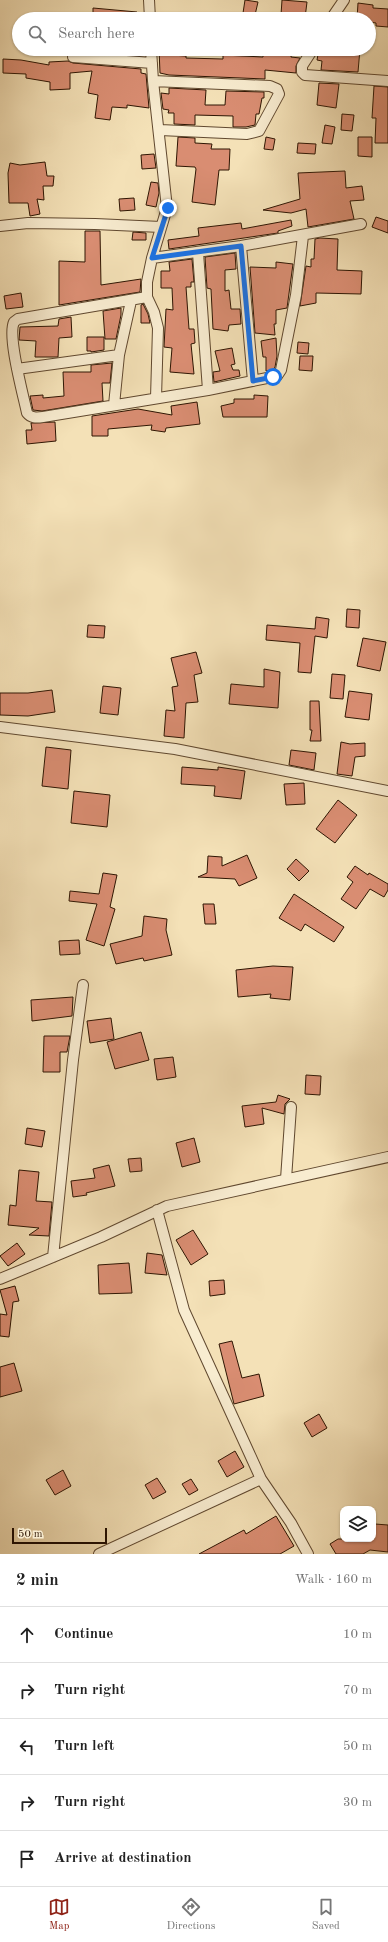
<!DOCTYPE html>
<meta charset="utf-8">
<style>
body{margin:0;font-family:"Old Standard TT",serif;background:#f2f2f2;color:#222}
.controls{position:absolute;right:12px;bottom:12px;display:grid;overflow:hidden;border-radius:8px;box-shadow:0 1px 3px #0004}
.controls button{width:36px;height:36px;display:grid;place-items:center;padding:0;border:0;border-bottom:1px solid #e0e0e0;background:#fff;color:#222;font:20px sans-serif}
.scale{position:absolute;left:12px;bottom:10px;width:95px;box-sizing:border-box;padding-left:4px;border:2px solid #2e1502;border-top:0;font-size:11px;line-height:14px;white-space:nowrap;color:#2e1502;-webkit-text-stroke:3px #f8ecd0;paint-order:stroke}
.stop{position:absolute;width:12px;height:12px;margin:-9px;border:3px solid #1a73e8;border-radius:50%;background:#fff}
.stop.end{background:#1a73e8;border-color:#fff;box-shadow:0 1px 4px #0008}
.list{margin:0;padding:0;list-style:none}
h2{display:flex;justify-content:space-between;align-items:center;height:52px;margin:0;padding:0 16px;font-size:17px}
h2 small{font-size:13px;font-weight:400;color:#767676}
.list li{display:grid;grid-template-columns:26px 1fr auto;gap:12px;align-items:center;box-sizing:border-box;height:56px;padding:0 16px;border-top:1px solid #e0e0e0}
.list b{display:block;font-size:15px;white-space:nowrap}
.list em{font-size:13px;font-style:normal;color:#767676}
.icon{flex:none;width:22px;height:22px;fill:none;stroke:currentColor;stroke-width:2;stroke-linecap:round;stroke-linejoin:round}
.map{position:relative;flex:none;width:388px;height:1554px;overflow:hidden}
.search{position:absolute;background:#fff;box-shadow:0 1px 3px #0004;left:12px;right:12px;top:12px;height:44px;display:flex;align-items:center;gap:10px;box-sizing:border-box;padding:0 14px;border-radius:22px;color:#767676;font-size:15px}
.sheet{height:332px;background:#fff}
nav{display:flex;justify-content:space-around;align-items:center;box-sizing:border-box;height:56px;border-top:1px solid #e0e0e0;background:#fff;font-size:11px;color:#767676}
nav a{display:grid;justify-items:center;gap:2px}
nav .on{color:#8f2418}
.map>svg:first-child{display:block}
.building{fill:#d98d72;stroke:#2e1502}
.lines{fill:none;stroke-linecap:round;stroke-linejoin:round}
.minor-casing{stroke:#60482f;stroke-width:12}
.minor{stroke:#f8ecd0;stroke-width:10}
.route{stroke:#1a73e8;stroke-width:5}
</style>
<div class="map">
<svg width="388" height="1554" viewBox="0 0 388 1554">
<rect width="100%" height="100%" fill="#f4e1b7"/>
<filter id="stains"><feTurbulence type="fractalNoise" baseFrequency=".005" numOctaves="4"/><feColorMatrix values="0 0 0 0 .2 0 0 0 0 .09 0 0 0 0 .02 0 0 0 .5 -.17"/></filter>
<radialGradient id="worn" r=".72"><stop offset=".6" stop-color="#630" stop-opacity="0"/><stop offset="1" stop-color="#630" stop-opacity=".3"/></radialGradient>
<path class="building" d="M 245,0 L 258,2 L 255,15 L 243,13 Z
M 282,0 L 307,2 L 305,18 L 281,15 Z
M 358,3 L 373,5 L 373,8 L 388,9 L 388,27 L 376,26 L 376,23 L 369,22 L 369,19 L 357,19 Z
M 93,8 L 137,12 L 136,19 L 93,19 Z
M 159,49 L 171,49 L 171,55 L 186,56 L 186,58 L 223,59 L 223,55 L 263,57 L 263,49 L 292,49 L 291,57 L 300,58 L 296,66 L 296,73 L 265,70 L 265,79 L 169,75 L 160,73 Z
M 319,49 L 360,49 L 358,72 L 321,70 L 322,61 L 317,60 Z
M 3,59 L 21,60 L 49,65 L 49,62 L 68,61 L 73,63 L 141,69 L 141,73 L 146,74 L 149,108 L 127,105 L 127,108 L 112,107 L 110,120 L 95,118 L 98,95 L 88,93 L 92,71 L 70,73 L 70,89 L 50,90 L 50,82 L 26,78 L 26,74 L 3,73 Z
M 319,83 L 339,84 L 336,108 L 317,105 Z
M 374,86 L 388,87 L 388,143 L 375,143 L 376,118 L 372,118 Z
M 169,88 L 206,90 L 205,105 L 225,105 L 226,91 L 264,92 L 264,98 L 262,98 L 259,114 L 256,114 L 255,125 L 246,127 L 233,127 L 233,116 L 195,115 L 195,125 L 174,124 L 174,113 L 168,113 L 169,110 L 163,109 L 161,93 L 169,94 Z
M 342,114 L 354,115 L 352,131 L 341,130 Z
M 325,125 L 335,127 L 332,144 L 322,143 Z
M 178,137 L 195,138 L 195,143 L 212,144 L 211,149 L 230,149 L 229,170 L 219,170 L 215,205 L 192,202 L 196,169 L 195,167 L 176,166 Z
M 266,137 L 275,139 L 273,150 L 264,149 Z
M 358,137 L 372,137 L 372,157 L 358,156 Z
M 298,143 L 316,144 L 315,154 L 297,153 Z
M 154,154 L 156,168 L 142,169 L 141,155 Z
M 45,162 L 47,176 L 54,176 L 53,186 L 43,186 L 44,200 L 37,199 L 40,214 L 30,216 L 28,203 L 9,203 L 8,173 L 10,163 L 20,165 Z
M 345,171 L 346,188 L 362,186 L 364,200 L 350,201 L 354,219 L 308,227 L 306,209 L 291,213 L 263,210 L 300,199 L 298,173 Z
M 151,182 L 158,183 L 159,193 L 156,207 L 146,205 Z
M 134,198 L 135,210 L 120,211 L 119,199 Z
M 376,217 L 388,221 L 388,233 L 372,227 Z
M 291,220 L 292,226 L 278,231 L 278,233 L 169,249 L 168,240 L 199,236 L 198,228 L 241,223 L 242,229 Z
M 85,231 L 100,231 L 101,285 L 141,279 L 140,292 L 59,305 L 59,261 L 85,262 Z
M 133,232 L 146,233 L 146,240 L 132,240 Z
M 320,238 L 338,239 L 337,270 L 362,271 L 361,294 L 316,293 L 316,303 L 300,306 L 306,266 L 311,267 L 311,259 L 314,259 L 315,239 Z
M 235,253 L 236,269 L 225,270 L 225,291 L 229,290 L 231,309 L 240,309 L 241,324 L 229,325 L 228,331 L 213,329 L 211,289 L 207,288 L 205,257 Z
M 192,259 L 194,282 L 191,282 L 191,287 L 186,287 L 189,329 L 194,329 L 195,343 L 191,344 L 194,374 L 170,372 L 172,348 L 164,347 L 166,309 L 173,310 L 172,288 L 161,288 L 161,271 L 170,271 L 169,262 Z
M 276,262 L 293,264 L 287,308 L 276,310 L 276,324 L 274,324 L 275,335 L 255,333 L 250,267 L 276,268 Z
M 21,293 L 23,307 L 6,309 L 4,296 Z
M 143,304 L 148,314 L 150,323 L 141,323 L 141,305 Z
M 121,308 L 121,315 L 116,339 L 105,339 L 103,311 Z
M 71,317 L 72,337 L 59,338 L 58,357 L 35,357 L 36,341 L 19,340 L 20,327 L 58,326 L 59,319 Z
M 87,337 L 104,337 L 104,350 L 91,352 L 91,351 L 87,351 Z
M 276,338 L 277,356 L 275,367 L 273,370 L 266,371 L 266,357 L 263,357 L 261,341 Z
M 298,342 L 309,343 L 308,354 L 297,353 Z
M 232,348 L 235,364 L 231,365 L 233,370 L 239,370 L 240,376 L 214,382 L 213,372 L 220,371 L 215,351 Z
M 300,356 L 313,356 L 312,371 L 299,370 Z
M 112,363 L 110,383 L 102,383 L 103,401 L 42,411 L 33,410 L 30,396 L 43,395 L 43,398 L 64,396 L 63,372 L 91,372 L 91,365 Z
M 254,395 L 268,396 L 267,417 L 223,417 L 221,406 L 234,403 L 234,399 L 254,399 Z
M 197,402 L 200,424 L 166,428 L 165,432 L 151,430 L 152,425 L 108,429 L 108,436 L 92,436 L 92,416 L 138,409 L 172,415 L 171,406 Z
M 55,422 L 56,441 L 27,444 L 26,430 L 32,430 L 31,423 Z
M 347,609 L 360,610 L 359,628 L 346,627 Z
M 316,617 L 329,619 L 327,638 L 315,636 L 311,673 L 298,672 L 300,643 L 266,640 L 267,625 L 315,629 Z
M 88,625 L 105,626 L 104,638 L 87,637 Z
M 363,638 L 386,642 L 380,671 L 357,666 Z
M 196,652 L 202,673 L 194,675 L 198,702 L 186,703 L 184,738 L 164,736 L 166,710 L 175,711 L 172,687 L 178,686 L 171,658 Z
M 264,669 L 280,672 L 278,708 L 229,704 L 231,684 L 264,687 Z
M 332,674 L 345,675 L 343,699 L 330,698 Z
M 103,686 L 121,688 L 118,715 L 100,713 Z
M 52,690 L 55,712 L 28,716 L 0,715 L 0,693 L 28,693 Z
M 349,691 L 372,694 L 369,720 L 345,717 Z
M 310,701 L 319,701 L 321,741 L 310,741 L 312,730 L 310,730 Z
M 341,742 L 350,744 L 365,743 L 365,756 L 355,757 L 352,776 L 337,774 Z
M 46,747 L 71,750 L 68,789 L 42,786 Z
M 291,750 L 316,753 L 314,770 L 289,765 Z
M 182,767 L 218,770 L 218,767 L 245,771 L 241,799 L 214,796 L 215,786 L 181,784 Z
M 304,783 L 305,804 L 286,805 L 284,784 Z
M 74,791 L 110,795 L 107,827 L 71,823 Z
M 338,800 L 357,815 L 335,843 L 316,829 Z
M 247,855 L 257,878 L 239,886 L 235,879 L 198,877 L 207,873 L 208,856 L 222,857 L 222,866 Z
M 296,859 L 309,871 L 299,881 L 287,869 Z
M 355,866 L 368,875 L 369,873 L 388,884 L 388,890 L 384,897 L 370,889 L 356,909 L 341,899 L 353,882 L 347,877 Z
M 103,873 L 117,875 L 110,907 L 115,909 L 104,946 L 86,940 L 97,904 L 69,901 L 70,891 L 99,894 Z
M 294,894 L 344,927 L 334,942 L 305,924 L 301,931 L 279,918 Z
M 203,904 L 214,904 L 216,924 L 205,924 Z
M 144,916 L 167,919 L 166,930 L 172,955 L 144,961 L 143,958 L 116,964 L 110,944 L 142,936 Z
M 79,940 L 80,954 L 60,955 L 59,941 Z
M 273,966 L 293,967 L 290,1000 L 270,998 L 271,994 L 238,997 L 236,970 Z
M 73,997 L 72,1016 L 32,1021 L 31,1000 Z
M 111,1018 L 114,1039 L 90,1043 L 87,1021 Z
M 141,1032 L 149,1060 L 115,1069 L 107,1042 Z
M 44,1036 L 70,1036 L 67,1052 L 60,1052 L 60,1072 L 43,1072 Z
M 173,1057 L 176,1077 L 157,1080 L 154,1059 Z
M 306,1075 L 321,1076 L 320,1095 L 305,1094 Z
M 278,1095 L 290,1099 L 285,1104 L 284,1114 L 262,1108 L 264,1124 L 245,1127 L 242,1106 L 276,1102 Z
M 27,1128 L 45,1131 L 42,1147 L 25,1144 Z
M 194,1138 L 200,1162 L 182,1167 L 176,1143 Z
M 141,1158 L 142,1171 L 130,1172 L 128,1159 Z
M 109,1165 L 115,1186 L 86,1193 L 87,1195 L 73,1197 L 71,1181 L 95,1178 L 93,1169 Z
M 19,1170 L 39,1172 L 36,1201 L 52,1202 L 49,1236 L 29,1235 L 39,1228 L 8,1225 L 10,1205 L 16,1206 Z
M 193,1230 L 208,1254 L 191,1265 L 176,1240 Z
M 17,1243 L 25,1254 L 8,1266 L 0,1256 Z
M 147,1253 L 162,1255 L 167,1275 L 145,1273 Z
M 129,1263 L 132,1293 L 99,1294 L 98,1265 Z
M 224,1280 L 225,1294 L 210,1296 L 209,1281 Z
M 15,1286 L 19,1301 L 13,1302 L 9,1337 L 0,1336 L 0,1314 L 7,1315 L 0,1290 Z
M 232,1341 L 242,1378 L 259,1374 L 264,1396 L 234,1404 L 219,1344 Z
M 14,1363 L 22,1391 L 0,1397 L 0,1367 Z
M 319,1414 L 327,1428 L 312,1437 L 304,1423 Z
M 235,1451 L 244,1467 L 227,1477 L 218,1461 Z
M 63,1470 L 71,1486 L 55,1495 L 46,1480 Z
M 157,1478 L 166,1492 L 153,1499 L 145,1485 Z
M 191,1479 L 198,1490 L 189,1495 L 182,1484 Z
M 276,1516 L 294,1546 L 280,1554 L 199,1554 L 244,1530 L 246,1534 Z
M 375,1524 L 388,1525 L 388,1552 L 370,1550 L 363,1554 L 336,1554 L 330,1544 L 338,1539 L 374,1539 Z"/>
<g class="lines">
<defs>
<path id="minor" d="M 149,0 L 150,19
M 331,19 L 344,0
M 151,49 L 153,81 L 167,208 L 152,258 L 147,282 L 147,297 L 154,312 L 158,328 L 156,398
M 313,49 L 302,66 L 302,72 L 305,75 L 388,81
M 73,57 L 152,63
M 153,81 L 270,86 L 277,89 L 279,94 L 259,131 L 247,134 L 160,130
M 0,226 L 28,223 L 95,224 L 161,227
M 241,246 L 253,381
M 198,253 L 208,390
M 152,258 L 241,246 L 361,224
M 147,297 L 18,319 L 14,322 C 7,336 23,394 27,413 C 31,418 36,418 43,417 L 208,390 L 277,376 L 281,370 L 296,295 L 303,236
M 17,369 L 119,355
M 114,405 L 119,355 L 131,301
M 0,727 L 175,749 L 388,791
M 286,1179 L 291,1107
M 157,1210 L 184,1310 L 261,1479
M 53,1257 L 73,1060 L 83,985
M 0,1279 L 101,1237 L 167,1206 L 388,1157
M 99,1554 L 261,1479 L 291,1523 L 308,1554"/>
</defs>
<use href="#minor" class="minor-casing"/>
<use href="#minor" class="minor"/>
</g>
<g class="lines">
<path class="route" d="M 168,208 L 152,258 L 241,246 L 253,381 L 273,377"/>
</g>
<rect width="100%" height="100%" filter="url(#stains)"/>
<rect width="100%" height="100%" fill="url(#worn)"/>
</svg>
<div class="controls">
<button><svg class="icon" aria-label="layers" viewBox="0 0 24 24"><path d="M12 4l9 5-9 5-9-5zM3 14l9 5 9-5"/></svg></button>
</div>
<div class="scale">50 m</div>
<div class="stop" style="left:273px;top:377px"></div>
<div class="stop end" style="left:168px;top:208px"></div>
<div class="search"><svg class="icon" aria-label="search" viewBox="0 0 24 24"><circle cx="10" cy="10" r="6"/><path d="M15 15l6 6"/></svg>Search here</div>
</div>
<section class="sheet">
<h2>2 min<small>Walk · 160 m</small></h2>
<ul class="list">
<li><svg class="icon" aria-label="ahead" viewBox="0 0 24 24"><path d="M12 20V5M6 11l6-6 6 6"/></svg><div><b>Continue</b></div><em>10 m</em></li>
<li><svg class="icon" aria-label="right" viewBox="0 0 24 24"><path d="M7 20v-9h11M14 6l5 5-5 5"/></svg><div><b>Turn right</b></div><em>70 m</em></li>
<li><svg class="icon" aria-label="left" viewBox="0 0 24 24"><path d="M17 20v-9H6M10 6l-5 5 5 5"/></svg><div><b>Turn left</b></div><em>50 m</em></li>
<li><svg class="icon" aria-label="right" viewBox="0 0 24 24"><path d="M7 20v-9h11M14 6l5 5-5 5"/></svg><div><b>Turn right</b></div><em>30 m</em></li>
<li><svg class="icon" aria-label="arrive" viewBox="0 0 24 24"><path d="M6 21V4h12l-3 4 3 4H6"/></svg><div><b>Arrive at destination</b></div></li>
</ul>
</section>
<nav>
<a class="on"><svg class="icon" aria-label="map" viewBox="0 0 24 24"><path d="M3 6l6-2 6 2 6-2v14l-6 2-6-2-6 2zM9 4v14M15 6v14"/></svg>Map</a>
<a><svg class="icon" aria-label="directions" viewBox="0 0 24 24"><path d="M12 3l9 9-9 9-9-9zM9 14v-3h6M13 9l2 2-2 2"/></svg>Directions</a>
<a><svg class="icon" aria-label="saved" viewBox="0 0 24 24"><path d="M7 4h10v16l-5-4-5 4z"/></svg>Saved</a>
</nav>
